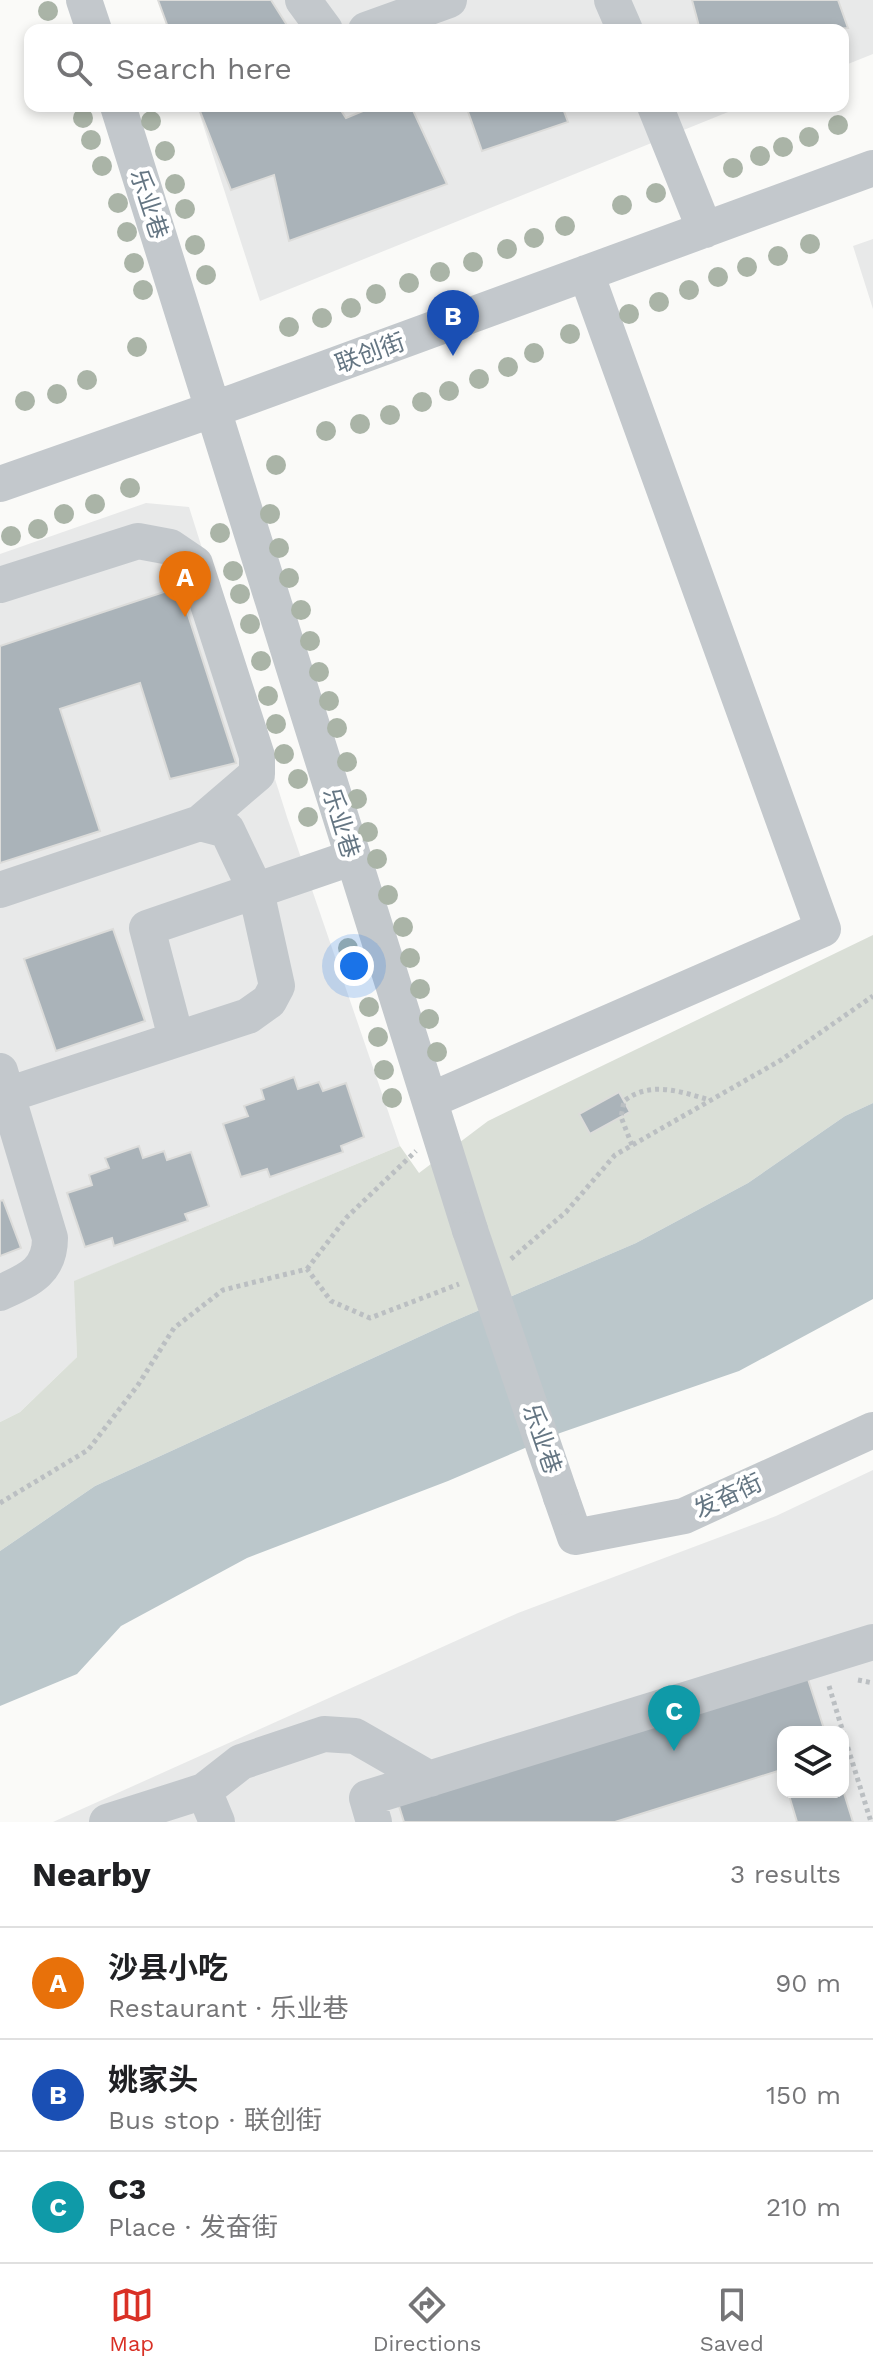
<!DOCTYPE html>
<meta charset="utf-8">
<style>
body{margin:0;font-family:"Work Sans","Noto Sans SC",sans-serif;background:#f6f6f6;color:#202124}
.controls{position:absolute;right:24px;bottom:24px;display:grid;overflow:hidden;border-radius:16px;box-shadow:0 4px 12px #0003}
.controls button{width:72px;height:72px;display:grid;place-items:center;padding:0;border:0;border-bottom:2px solid #e0e0e0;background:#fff;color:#202124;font:40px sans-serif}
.you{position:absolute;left:354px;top:966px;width:28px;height:28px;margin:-20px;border:6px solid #fff;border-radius:50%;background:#1a73e8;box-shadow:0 0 0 12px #1a73e833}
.badge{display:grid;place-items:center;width:52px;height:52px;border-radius:50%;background:#d93025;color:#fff;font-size:26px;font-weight:700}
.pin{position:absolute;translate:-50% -66px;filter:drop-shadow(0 2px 4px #0008)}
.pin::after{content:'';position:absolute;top:42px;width:28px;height:24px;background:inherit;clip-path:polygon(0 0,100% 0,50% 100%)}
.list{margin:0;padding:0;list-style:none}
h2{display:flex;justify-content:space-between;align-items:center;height:104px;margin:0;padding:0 32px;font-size:34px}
h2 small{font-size:26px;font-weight:400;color:#757577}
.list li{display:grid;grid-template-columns:52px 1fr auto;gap:24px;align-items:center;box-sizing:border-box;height:112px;padding:0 32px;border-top:2px solid #e0e0e0}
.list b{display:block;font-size:30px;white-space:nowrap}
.list p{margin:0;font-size:26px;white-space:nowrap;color:#757577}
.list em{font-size:26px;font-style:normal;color:#757577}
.icon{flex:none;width:44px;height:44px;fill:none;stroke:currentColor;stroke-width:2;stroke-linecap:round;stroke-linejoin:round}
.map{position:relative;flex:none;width:873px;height:1822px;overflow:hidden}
.search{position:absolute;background:#fff;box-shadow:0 4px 12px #0003;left:24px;right:24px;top:24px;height:88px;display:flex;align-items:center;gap:20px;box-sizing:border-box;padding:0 28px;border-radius:16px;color:#757577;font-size:30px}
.sheet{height:440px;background:#fff}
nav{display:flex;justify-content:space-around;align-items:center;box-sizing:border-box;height:112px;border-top:2px solid #e0e0e0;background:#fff;font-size:22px;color:#757577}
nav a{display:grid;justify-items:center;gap:4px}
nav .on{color:#d93025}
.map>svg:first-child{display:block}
.built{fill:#e8e9e9;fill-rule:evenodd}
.green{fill:#dadfd7}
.water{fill:#bbc7cb}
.building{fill:#aab3b9;stroke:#dcdcda;stroke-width:2}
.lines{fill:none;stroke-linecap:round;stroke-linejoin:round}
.path{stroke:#bbbfc2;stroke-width:5;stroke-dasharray:4 4;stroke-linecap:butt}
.minor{stroke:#c3c8cc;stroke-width:36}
.minor-bridge{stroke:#c3c8cc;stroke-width:36}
.tree{fill:#aab4a7}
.labels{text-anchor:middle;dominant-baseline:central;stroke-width:8;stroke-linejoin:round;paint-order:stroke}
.street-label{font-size:24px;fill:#657683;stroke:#fff}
</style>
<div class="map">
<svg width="873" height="1822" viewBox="0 0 873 1822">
<rect width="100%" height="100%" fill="#fafaf8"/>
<path class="built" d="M 162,0 L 873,0 L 873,54 L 843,66 L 843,30 L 172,30 Z
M 197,106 L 743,106 L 260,301 Z
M 873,239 L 873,309 L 853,246 Z
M 146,503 L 189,507 L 287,817 L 400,1146 L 75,1281 L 77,1357 L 20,1412 L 0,1422 L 0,554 Z
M 873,1470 L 873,1822 L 53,1822 L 518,1613 L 776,1516 ZM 783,1732 L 843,1732 L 843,1792 L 783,1792 Z"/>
<path class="green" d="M 873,935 L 873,1103 L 845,1116 L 748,1183 L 636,1243 L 447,1324 L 95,1486 L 0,1551 L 0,1422 L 20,1412 L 77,1357 L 74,1281 L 400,1146 L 419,1173 L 488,1121 Z"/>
<path class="water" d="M 873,1103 L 873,1299 L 739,1371 L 560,1433 L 448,1481 L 247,1558 L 121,1626 L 77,1674 L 0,1706 L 0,1551 L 95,1486 L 447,1324 L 636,1243 L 748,1183 L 845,1116 Z"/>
<path class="building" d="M 158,0 L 271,0 L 290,30 L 169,30 Z
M 692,0 L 838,0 L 848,28 L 700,30 Z
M 198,106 L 338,106 L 346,118 L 375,106 L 411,106 L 447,184 L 289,241 L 274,175 L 231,190 Z
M 466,106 L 562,106 L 568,122 L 482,151 Z
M 179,587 L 236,763 L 170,779 L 140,683 L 60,709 L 100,831 L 0,863 L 0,646 Z
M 113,929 L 145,1021 L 56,1051 L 24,959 Z
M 294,1077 L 298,1089 L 319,1082 L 323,1091 L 346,1083 L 364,1137 L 341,1146 L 343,1152 L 270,1177 L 267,1169 L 241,1177 L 223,1124 L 248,1116 L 244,1106 L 264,1099 L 261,1089 Z
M 619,1092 L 630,1112 L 590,1134 L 579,1114 Z
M 139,1146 L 143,1158 L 164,1151 L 167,1160 L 191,1152 L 209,1206 L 185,1214 L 188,1221 L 114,1246 L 112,1238 L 85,1247 L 67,1193 L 92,1185 L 89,1175 L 109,1168 L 105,1158 Z
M 3,1200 L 21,1248 L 0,1256 L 0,1201 Z
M 807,1676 L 825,1732 L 783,1732 L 783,1777 L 781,1770 L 615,1822 L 404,1822 L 398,1803 Z
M 843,1790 L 853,1822 L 797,1822 L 788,1792 Z"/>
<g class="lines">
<path class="path" d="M 632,1145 L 621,1117 L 624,1101 C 651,1080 681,1092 710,1100
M 511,1259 L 566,1212 L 615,1155 L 781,1060 L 873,996
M 307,1269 L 347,1217 L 416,1151
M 0,1503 L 88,1450 L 138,1385 L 174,1328 L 223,1290 L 307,1269 L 331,1301 L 370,1318 L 459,1284
M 858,1680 L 873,1683
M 829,1686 L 843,1732
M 843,1732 L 871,1822"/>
<path class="minor" d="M 84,0 L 94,30
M 303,0 L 325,30
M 612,0 L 625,30
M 366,30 L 449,0
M 118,106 L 470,1230
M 655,106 L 705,230
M 0,484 L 237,401 L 873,168
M 0,585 L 138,541 L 170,547 L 195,564 L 257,756 L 257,774 L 200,823
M 0,890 L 200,823 L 227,830 L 256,891 L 277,986 L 269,1001 L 248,1016 L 7,1095 L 0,1071
M 176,1038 L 147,928 L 351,858
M 431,1100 L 823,929 L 586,273
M 0,1293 C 28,1280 50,1272 50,1238 L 7,1095
M 561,1497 L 575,1537 L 684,1516 L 873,1430
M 204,1791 L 217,1822
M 107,1822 L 204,1791 L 241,1762 L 324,1734 L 355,1736 L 430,1779
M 374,1822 L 367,1798 L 873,1642"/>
<path class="minor-bridge" d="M 470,1230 L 561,1497"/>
</g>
<g class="tree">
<circle cx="48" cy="11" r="10"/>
<circle cx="83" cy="118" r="10"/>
<circle cx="151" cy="121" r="10"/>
<circle cx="838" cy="125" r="10"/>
<circle cx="809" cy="137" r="10"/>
<circle cx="91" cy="140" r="10"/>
<circle cx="783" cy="147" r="10"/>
<circle cx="165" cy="151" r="10"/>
<circle cx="760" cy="156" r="10"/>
<circle cx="102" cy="166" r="10"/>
<circle cx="733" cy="168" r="10"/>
<circle cx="175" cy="184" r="10"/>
<circle cx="656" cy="193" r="10"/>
<circle cx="118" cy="203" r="10"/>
<circle cx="622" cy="205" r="10"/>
<circle cx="185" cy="209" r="10"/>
<circle cx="565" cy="226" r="10"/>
<circle cx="127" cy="232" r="10"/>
<circle cx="534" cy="238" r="10"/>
<circle cx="810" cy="244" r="10"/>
<circle cx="195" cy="245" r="10"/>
<circle cx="507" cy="249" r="10"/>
<circle cx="778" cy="256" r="10"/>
<circle cx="473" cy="262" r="10"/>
<circle cx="134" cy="263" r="10"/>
<circle cx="747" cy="267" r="10"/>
<circle cx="440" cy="272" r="10"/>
<circle cx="206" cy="275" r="10"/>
<circle cx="718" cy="277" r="10"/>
<circle cx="409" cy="283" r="10"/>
<circle cx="143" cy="290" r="10"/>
<circle cx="689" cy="290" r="10"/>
<circle cx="376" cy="294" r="10"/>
<circle cx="659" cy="302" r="10"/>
<circle cx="351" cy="308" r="10"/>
<circle cx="629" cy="314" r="10"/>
<circle cx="322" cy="318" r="10"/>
<circle cx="289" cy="327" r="10"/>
<circle cx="570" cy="334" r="10"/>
<circle cx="137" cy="347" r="10"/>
<circle cx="534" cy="353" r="10"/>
<circle cx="508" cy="367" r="10"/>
<circle cx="479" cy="379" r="10"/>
<circle cx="87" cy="380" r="10"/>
<circle cx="449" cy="391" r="10"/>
<circle cx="57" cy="394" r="10"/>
<circle cx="25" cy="401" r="10"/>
<circle cx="422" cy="402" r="10"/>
<circle cx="390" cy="415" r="10"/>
<circle cx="360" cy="424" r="10"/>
<circle cx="326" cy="431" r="10"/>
<circle cx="276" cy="465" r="10"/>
<circle cx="130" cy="488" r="10"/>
<circle cx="95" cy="504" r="10"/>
<circle cx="64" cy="514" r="10"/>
<circle cx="270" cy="514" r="10"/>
<circle cx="38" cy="529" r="10"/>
<circle cx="220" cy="533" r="10"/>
<circle cx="11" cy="536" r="10"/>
<circle cx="279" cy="548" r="10"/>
<circle cx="233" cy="571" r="10"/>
<circle cx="289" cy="578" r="10"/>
<circle cx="240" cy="594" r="10"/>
<circle cx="301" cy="610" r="10"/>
<circle cx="250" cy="624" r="10"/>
<circle cx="310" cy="641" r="10"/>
<circle cx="261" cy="661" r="10"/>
<circle cx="319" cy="672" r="10"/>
<circle cx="268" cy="696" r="10"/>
<circle cx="329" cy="701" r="10"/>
<circle cx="276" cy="724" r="10"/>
<circle cx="337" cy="728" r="10"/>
<circle cx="284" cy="754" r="10"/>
<circle cx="347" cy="762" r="10"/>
<circle cx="298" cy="779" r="10"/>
<circle cx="357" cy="799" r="10"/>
<circle cx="308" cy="817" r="10"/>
<circle cx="368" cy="832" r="10"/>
<circle cx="377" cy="859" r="10"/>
<circle cx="388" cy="895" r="10"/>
<circle cx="403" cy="927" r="10"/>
<circle cx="348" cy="948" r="10"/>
<circle cx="410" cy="958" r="10"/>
<circle cx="358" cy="971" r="10"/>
<circle cx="420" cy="989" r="10"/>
<circle cx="369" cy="1007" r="10"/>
<circle cx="429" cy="1019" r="10"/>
<circle cx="378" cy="1037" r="10"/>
<circle cx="437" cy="1052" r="10"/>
<circle cx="384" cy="1070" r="10"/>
<circle cx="392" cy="1098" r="10"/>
</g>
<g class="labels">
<g class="street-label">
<text transform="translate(149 204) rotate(72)">乐业巷</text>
<text transform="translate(370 353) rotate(-20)">联创街</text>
<text transform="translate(341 823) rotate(73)">乐业巷</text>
<text transform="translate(542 1439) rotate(71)">乐业巷</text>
<text transform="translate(728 1496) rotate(-25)">发奋街</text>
</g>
</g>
</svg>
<div class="controls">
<button><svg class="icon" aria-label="layers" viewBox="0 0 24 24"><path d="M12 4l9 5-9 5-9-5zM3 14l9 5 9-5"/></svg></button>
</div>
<div class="you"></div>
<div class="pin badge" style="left:185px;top:617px;background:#e8710a">A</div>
<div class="pin badge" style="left:453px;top:356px;background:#1a4fb4">B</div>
<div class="pin badge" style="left:674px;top:1751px;background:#0f9aa8">C</div>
<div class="search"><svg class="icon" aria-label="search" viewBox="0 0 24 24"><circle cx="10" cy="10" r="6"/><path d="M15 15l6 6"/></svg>Search here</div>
</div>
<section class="sheet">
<h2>Nearby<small>3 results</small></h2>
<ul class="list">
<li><span class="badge" style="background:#e8710a">A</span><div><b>沙县小吃</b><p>Restaurant · 乐业巷</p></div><em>90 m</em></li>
<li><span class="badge" style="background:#1a4fb4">B</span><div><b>姚家头</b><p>Bus stop · 联创街</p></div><em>150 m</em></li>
<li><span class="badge" style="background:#0f9aa8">C</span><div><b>C3</b><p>Place · 发奋街</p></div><em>210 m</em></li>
</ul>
</section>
<nav>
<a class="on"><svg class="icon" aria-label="map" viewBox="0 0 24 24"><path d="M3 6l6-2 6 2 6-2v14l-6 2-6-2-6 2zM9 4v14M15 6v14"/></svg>Map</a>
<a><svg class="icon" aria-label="directions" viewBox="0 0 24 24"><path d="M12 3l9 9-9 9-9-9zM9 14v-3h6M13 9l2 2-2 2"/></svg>Directions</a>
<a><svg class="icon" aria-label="saved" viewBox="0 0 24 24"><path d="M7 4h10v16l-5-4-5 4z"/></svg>Saved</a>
</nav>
